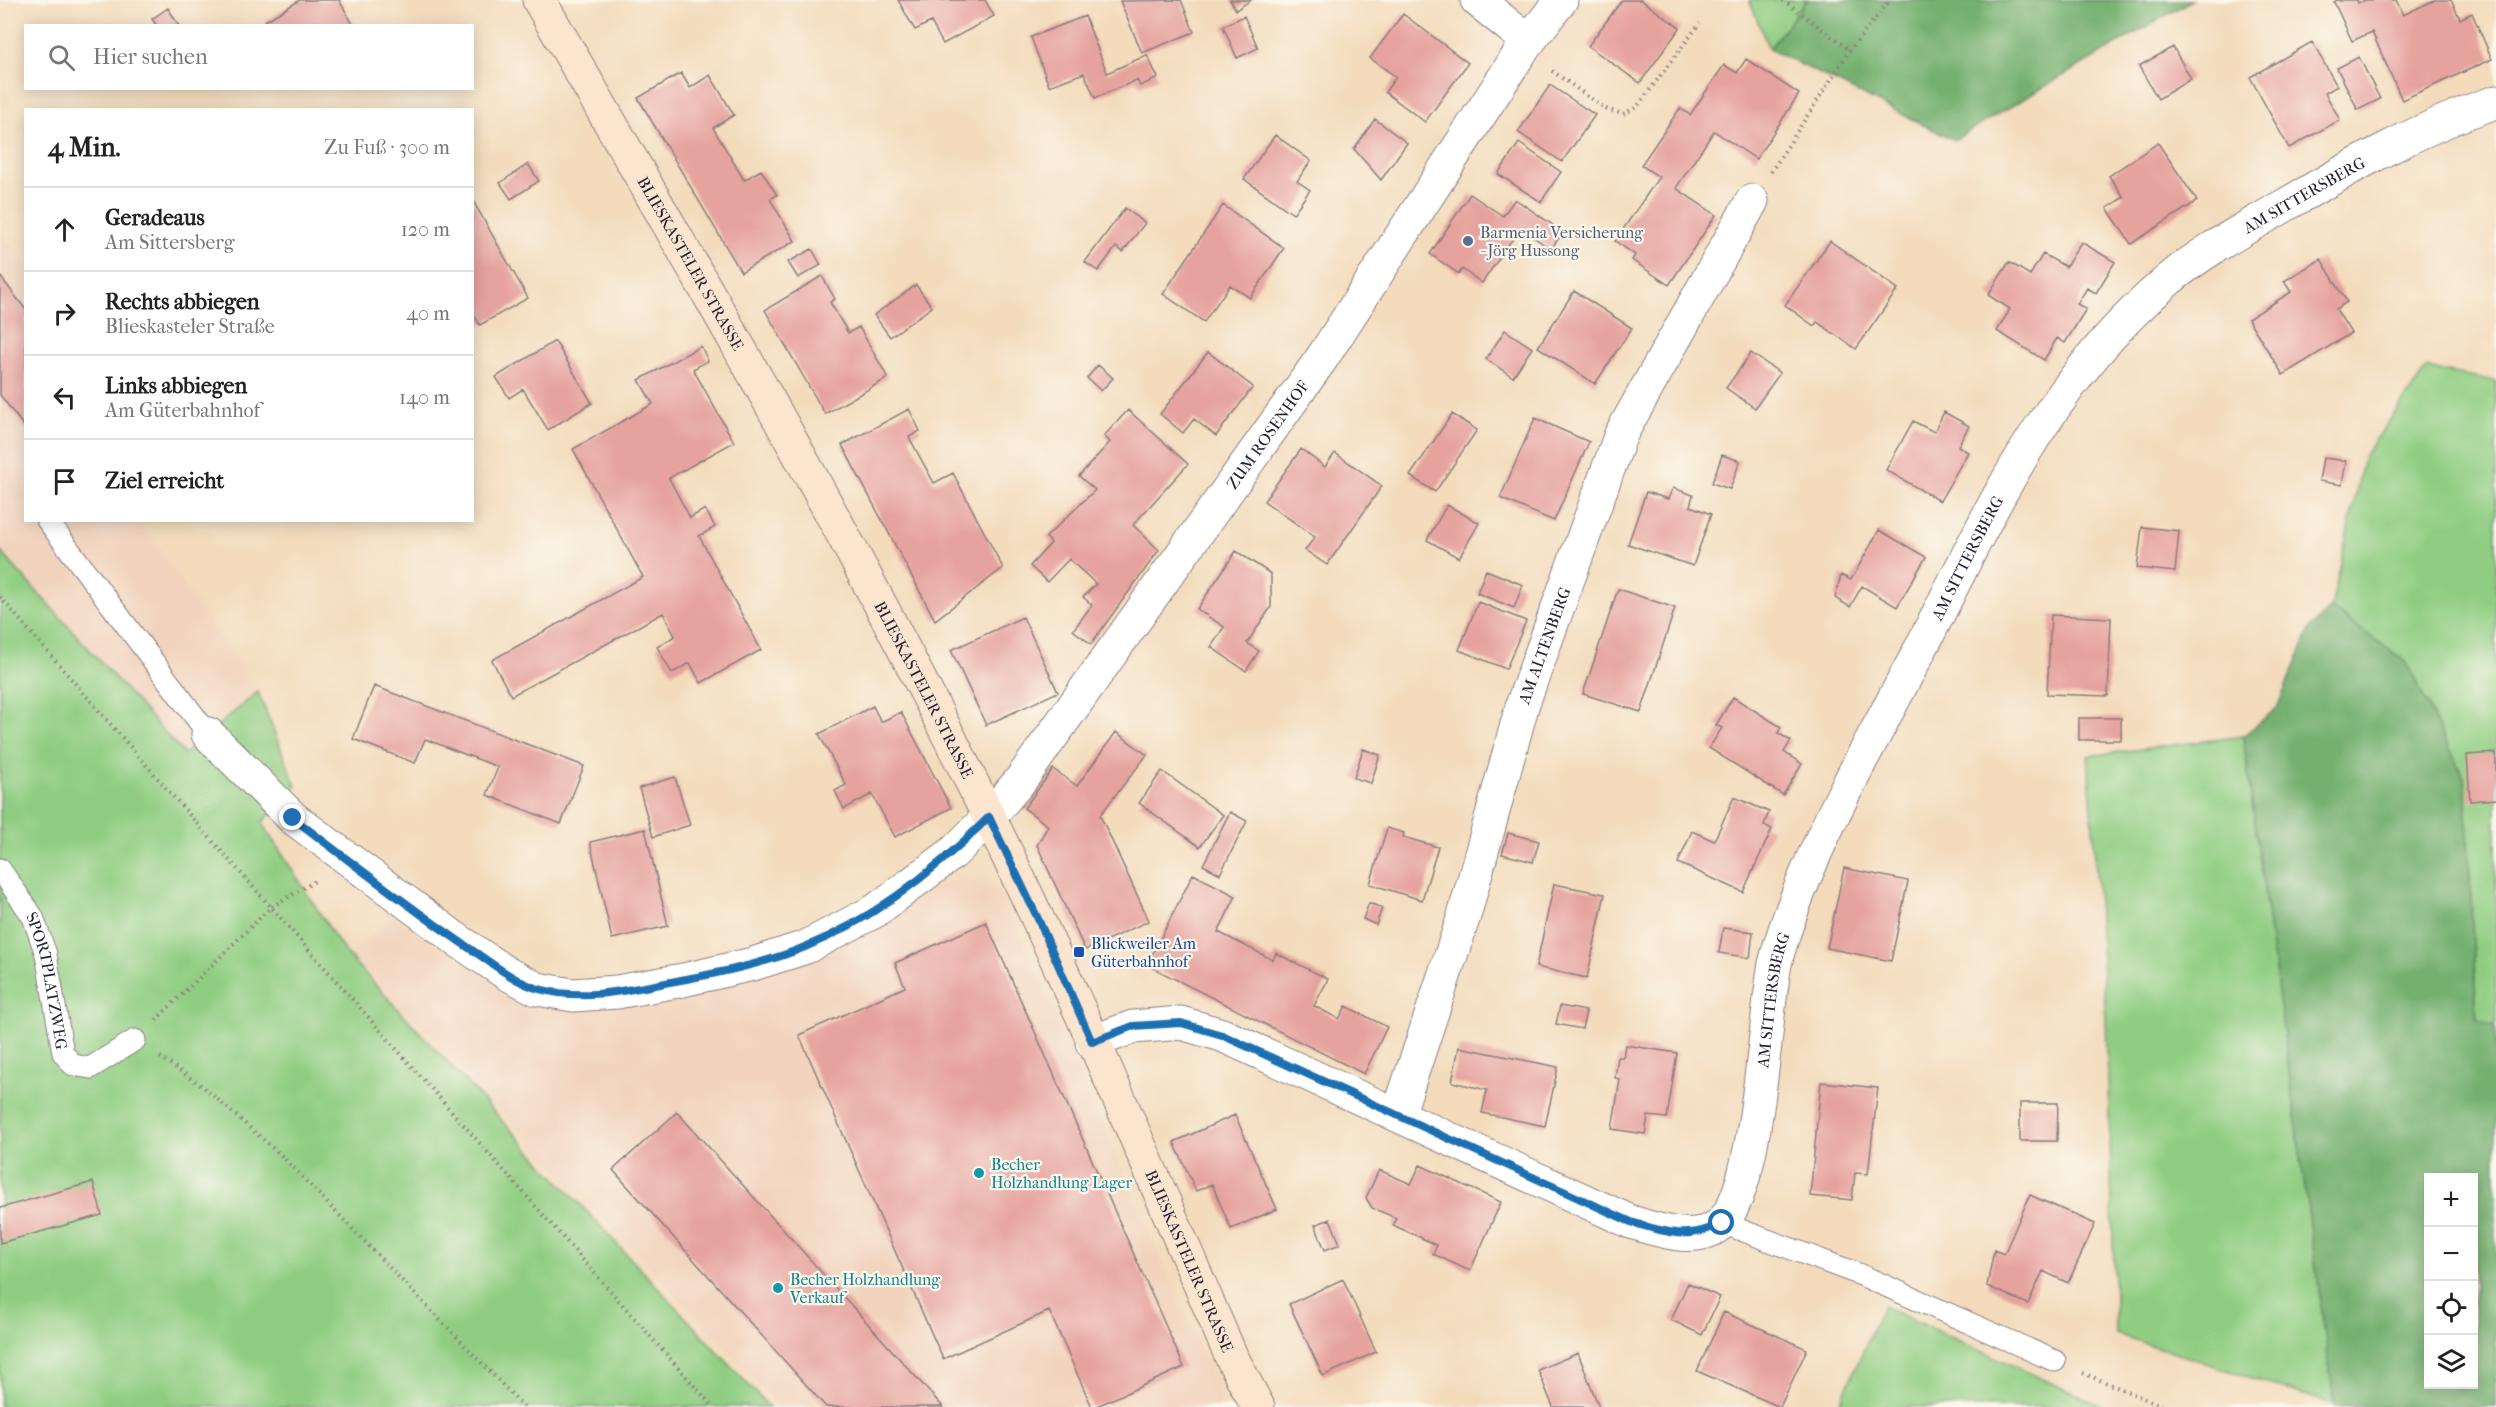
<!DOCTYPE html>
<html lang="de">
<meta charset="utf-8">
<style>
body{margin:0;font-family:"IM FELL French Canon",serif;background:#f2f2f2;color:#222}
.controls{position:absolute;right:18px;bottom:18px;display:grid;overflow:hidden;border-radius:0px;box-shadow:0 3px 15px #0003}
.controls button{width:54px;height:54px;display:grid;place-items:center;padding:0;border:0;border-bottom:2px solid #e0e0e0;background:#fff;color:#222;font:30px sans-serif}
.stop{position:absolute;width:18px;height:18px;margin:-14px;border:4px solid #1f6fb2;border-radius:50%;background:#fff}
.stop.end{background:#1f6fb2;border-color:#fff;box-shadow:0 2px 6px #0008}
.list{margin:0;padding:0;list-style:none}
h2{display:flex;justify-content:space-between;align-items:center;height:78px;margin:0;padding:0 24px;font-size:26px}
h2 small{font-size:20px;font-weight:400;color:#767676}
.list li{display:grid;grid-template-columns:39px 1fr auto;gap:18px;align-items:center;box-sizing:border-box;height:84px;padding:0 24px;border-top:2px solid #e0e0e0}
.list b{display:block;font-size:22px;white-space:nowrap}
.list p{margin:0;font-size:20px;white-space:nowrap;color:#767676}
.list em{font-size:20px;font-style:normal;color:#767676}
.icon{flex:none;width:33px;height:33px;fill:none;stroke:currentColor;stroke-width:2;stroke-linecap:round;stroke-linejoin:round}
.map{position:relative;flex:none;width:2496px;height:1407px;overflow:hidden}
.search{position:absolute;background:#fff;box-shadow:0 3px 15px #0003;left:24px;top:24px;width:450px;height:66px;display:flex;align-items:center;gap:15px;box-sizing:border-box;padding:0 21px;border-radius:0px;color:#767676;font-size:22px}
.panel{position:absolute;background:#fff;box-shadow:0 3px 15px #0003;left:24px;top:108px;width:450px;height:414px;border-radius:0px}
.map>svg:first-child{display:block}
.built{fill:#f2d4be}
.green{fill:#90cd82;stroke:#59785e;stroke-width:1.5}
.forest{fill:#74b070;stroke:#4b6956;stroke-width:1.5;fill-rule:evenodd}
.building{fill:#e6a29d}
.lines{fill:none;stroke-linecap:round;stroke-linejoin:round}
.lane-casing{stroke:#8a7e7c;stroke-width:23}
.street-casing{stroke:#8a7e7c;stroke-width:35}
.secondary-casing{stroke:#8a7e7c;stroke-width:35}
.path{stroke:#8a7e7c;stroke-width:4;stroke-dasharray:1.5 4.5;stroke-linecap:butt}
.lane{stroke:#fff;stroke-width:21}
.street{stroke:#fff;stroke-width:33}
.secondary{stroke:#fce5cf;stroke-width:33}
.route{stroke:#1f6fb2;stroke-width:8}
.service-dot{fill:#5c6f8a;stroke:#fbf7ec;stroke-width:2}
.transit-dot{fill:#1a4fb4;stroke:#fbf7ec;stroke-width:2}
.culture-dot{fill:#0f9aa8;stroke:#fbf7ec;stroke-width:2}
.labels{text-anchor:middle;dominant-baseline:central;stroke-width:4.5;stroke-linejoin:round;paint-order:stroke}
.street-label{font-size:16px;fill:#22223b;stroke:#fbf7ec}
.service-label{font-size:16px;fill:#4e5e75;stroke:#fbf7ec;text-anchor:start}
.transit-label{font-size:16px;fill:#164399;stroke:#fbf7ec;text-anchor:start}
.culture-label{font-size:16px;fill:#0d838f;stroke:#fbf7ec;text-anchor:start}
</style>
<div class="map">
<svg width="2496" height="1407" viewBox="0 0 2496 1407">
<rect width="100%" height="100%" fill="#fbf7ec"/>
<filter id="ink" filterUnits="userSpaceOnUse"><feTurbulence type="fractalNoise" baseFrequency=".0167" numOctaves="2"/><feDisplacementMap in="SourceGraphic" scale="12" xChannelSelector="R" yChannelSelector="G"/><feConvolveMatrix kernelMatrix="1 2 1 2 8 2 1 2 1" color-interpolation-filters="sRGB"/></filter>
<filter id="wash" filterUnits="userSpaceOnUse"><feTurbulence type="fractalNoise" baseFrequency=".008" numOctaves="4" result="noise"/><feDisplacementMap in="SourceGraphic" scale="24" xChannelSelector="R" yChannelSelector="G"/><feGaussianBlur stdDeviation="1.35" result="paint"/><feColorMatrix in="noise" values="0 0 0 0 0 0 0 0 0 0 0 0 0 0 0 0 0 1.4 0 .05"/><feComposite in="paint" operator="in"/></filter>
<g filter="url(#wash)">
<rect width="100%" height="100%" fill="#f3dbbc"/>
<path class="built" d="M 0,232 L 25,262 L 26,520 L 140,521 L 258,692 L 184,755 L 0,551 Z
M 961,878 L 985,882 L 1003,897 L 1226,1407 L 779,1407 L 648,1265 L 350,954 L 393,917 L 473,969 L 573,1011 Z"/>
<path class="green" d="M 1749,0 L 1807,0 L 1769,49 Z
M 2427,368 L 2496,381 L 2496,1026 L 2477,1021 L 2465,780 L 2406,662 L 2331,608 L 2364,456 Z
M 0,551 L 184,754 L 258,692 L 296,786 L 262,823 L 344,951 L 769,1407 L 0,1407 Z
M 2243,736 L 2335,1405 L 2116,1334 L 2106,1019 L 2088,756 Z
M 1883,1306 L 2104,1407 L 1838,1407 Z"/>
<path class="forest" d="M 1807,0 L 2192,0 L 1954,140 L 1769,49 Z
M 2331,608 L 2406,662 L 2465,780 L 2477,1020 L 2496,1026 L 2496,1407 L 2335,1407 L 2243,736 L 2277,708 L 2311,627 ZM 2428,1178 L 2474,1178 L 2474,1384 L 2428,1384 Z"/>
<g id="blocks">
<path class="building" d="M 300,0 L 339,0 L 354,26 L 268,26 L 265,21 Z
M 898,0 L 985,0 L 994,16 L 943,44 L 931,22 L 915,30 Z
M 1181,0 L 1194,32 L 1142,53 L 1120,1 Z
M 1230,0 L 1251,0 L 1236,10 Z
M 1622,0 L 1641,0 L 1680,28 L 1640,83 L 1588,46 Z
M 2337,0 L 2357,0 L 2358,3 L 2365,0 L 2396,0 L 2403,15 L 2435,0 L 2451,0 L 2460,19 L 2472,13 L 2492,59 L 2402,100 L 2372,32 L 2352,41 L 2334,2 Z
M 168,8 L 179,26 L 157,26 L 152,19 Z
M 1403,14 L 1468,63 L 1425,122 L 1385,92 L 1396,77 L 1370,58 Z
M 1085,16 L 1107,73 L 1147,55 L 1158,78 L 1140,86 L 1137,80 L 1095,98 L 1084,73 L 1049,86 L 1031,37 Z
M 1244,16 L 1258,48 L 1237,58 L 1223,26 Z
M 2312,42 L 2337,86 L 2325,93 L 2340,120 L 2289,148 L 2250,77 Z
M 2173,47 L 2191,79 L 2158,99 L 2139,66 Z
M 2359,57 L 2380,99 L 2358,110 L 2337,68 Z
M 1746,59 L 1799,94 L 1756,159 L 1714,131 L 1676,188 L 1716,215 L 1669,285 L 1632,260 L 1635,255 L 1615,241 L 1659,177 L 1641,165 L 1680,108 L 1690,115 L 1724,65 L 1737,73 Z
M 681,73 L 690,88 L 710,75 L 734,115 L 713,128 L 744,180 L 761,170 L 777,195 L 770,199 L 795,241 L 741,272 L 638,98 Z
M 1550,85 L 1595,115 L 1562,162 L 1518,132 Z
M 1375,119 L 1407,143 L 1381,180 L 1354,149 Z
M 1275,135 L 1311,161 L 1297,181 L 1310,190 L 1293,214 L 1244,179 Z
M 1519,143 L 1561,172 L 1541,202 L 1498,174 Z
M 2158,143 L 2197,201 L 2131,244 L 2107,208 L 2124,197 L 2109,176 Z
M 528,164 L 539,181 L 511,199 L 500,183 Z
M 1470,194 L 1503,216 L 1515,199 L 1563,232 L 1551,249 L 1520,228 L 1482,283 L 1462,269 L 1459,274 L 1430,254 Z
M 472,199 L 528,298 L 480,325 L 472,311 Z
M 1223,205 L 1284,248 L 1250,298 L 1230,285 L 1204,322 L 1163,294 Z
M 1125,208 L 1145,223 L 1123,252 L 1116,247 L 1098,271 L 1085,262 Z
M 1830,241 L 1898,289 L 1856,349 L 1817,322 L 1814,326 L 1785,305 Z
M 2081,242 L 2115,262 L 2096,293 L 2087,288 L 2077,304 L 2086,309 L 2065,343 L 2057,338 L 2044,360 L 1997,331 L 2010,309 L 1988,295 L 2009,262 L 2030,275 L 2043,254 L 2066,267 Z
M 812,249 L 821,265 L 798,278 L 788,262 Z
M 2321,259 L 2347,302 L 2336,309 L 2351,333 L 2283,375 L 2248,319 L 2291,292 L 2284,281 Z
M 0,276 L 26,310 L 26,429 L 0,395 Z
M 822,276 L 835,299 L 830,302 L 848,333 L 859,327 L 888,378 L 825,414 L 765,310 Z
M 916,285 L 932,307 L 890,337 L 874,315 Z
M 1574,291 L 1632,328 L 1595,384 L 1538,347 Z
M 1505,330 L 1532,348 L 1513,377 L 1486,359 Z
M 555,341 L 592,403 L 548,430 L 523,389 L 509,398 L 496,377 Z
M 701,346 L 708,361 L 693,369 L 734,442 L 669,478 L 690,518 L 705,509 L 715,527 L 699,536 L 761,650 L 701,683 L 690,663 L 672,673 L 657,647 L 675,636 L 663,613 L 511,696 L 492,660 L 643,577 L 573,449 L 653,404 L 639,380 Z
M 1208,352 L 1253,387 L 1216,436 L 1194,419 L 1183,433 L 1160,414 Z
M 1751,353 L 1780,373 L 1755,408 L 1726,388 Z
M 1098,365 L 1113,378 L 1101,391 L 1087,378 Z
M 909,409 L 920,431 L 909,437 L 934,483 L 953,473 L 1003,568 L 935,620 L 842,445 Z
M 1128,410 L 1188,464 L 1133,525 L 1159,550 L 1091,644 L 1073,630 L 1092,605 L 1083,597 L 1096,584 L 1069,559 L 1047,582 L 1030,566 L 1051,543 L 1046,537 L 1095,490 L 1079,476 L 1110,442 L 1104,436 Z
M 1944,412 L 1969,426 L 1958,446 L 1968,452 L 1940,501 L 1886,470 L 1913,421 L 1934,432 Z
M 1452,414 L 1477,430 L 1435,492 L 1410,476 Z
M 1535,418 L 1589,442 L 1554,521 L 1500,498 Z
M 1301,449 L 1325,467 L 1335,453 L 1382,486 L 1327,565 L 1305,550 L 1315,537 L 1264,501 Z
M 1722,455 L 1740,461 L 1730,489 L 1712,483 Z
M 2323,458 L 2346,461 L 2342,485 L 2319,481 Z
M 1673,488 L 1693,495 L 1690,506 L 1711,514 L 1693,566 L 1628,544 L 1646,492 L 1668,499 Z
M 1447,505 L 1479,523 L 1459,558 L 1427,540 Z
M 2142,527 L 2179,531 L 2175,572 L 2137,568 Z
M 1879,530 L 1926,557 L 1897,607 L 1862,586 L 1850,607 L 1835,598 L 1841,575 L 1851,580 Z
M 1236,551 L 1271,574 L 1271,607 L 1247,643 L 1259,651 L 1246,671 L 1211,647 L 1224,627 L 1197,609 Z
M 1486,570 L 1523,585 L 1514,608 L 1477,593 Z
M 1618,589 L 1675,608 L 1641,712 L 1583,694 Z
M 1478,602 L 1526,621 L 1506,669 L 1459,650 Z
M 2051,615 L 2111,618 L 2108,696 L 2047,694 Z
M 1023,617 L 1058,692 L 986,725 L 951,650 Z
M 374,686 L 584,766 L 561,824 L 487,795 L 498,767 L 425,739 L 415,763 L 353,739 Z
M 1733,697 L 1781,727 L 1778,733 L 1791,741 L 1784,752 L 1802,764 L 1783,795 L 1709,748 L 1722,728 L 1716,725 Z
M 873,706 L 881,722 L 901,712 L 951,808 L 895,837 L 872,794 L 844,809 L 835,791 L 846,785 L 819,734 Z
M 2079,718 L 2121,718 L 2121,740 L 2079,740 Z
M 1116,732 L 1147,755 L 1100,815 L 1149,921 L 1085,950 L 1037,845 L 1048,826 L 1024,808 L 1053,769 L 1077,786 Z
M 1363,749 L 1380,755 L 1371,783 L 1354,778 Z
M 2496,753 L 2496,799 L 2470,801 L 2467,755 Z
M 1162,771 L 1223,815 L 1200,847 L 1139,803 Z
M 675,777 L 690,825 L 653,837 L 639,788 Z
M 1734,797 L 1769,812 L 1764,825 L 1772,829 L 1743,892 L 1678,863 L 1692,831 L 1714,841 Z
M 1230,812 L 1247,821 L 1220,874 L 1203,865 Z
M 1387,828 L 1404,833 L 1403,837 L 1438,847 L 1422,900 L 1370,884 Z
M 645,829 L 668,926 L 612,939 L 590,842 Z
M 1508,833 L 1539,841 L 1533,862 L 1502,854 Z
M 1844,868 L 1908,881 L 1891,961 L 1827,948 Z
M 1193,874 L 1236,896 L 1218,932 L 1273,960 L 1276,953 L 1328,979 L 1314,1006 L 1339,1019 L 1346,1006 L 1387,1027 L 1364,1074 L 1147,965 Z
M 1554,884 L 1605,894 L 1587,978 L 1536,967 Z
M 1369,903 L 1382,908 L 1376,925 L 1363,919 Z
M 986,922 L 1184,1367 L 1095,1407 L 1092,1407 L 1049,1311 L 943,1359 L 799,1035 L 905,987 L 895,963 Z
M 1723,928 L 1753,932 L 1750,958 L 1719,953 Z
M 1560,1006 L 1586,1011 L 1582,1029 L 1556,1024 Z
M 1625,1045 L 1677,1053 L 1667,1118 L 1648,1116 L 1645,1134 L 1612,1129 L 1620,1079 L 1615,1078 L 1618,1057 L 1623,1057 Z
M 1459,1047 L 1558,1067 L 1545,1126 L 1482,1113 L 1487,1090 L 1452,1082 Z
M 1821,1082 L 1878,1088 L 1868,1174 L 1855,1173 L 1852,1200 L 1810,1196 Z
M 2020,1103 L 2058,1103 L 2057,1141 L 2020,1141 Z
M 677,1112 L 943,1407 L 826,1407 L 613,1170 Z
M 1235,1115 L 1277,1209 L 1231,1229 L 1212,1184 L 1196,1191 L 1174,1142 Z
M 1420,1165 L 1501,1202 L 1470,1271 L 1433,1254 L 1437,1245 L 1393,1225 L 1396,1218 L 1372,1208 L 1366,1198 L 1379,1170 L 1411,1184 Z
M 93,1182 L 102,1215 L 0,1243 L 0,1208 Z
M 2030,1195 L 2095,1224 L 2068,1283 L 2043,1271 L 2028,1304 L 1987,1286 L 1994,1250 L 2004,1254 Z
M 1330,1219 L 1340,1244 L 1325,1250 L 1315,1225 Z
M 1343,1279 L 1376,1352 L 1323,1376 L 1289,1304 Z
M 1688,1283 L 1720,1297 L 1702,1335 L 1671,1320 Z
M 1724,1312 L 1807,1349 L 1780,1407 L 1697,1371 Z
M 1578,1353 L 1599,1407 L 1553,1407 L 1538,1370 Z"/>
</g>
</g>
<g filter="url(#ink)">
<use href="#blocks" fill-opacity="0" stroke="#8a7e7c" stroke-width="1.5"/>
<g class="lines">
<defs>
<g id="lane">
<path d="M 47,520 L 208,734"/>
<path id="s1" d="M 0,869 L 33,917 L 46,954 L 63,1053 L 73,1065 L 90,1068 L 135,1040"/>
<path d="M 1722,1223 L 1861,1275 L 2055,1361"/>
</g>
<g id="street">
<path d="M 1477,0 L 1528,41"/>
<path id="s2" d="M 208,734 L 293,818 L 456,939 L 506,973 L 537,989 L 573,995 L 617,992 L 683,980 L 753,964 L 806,947 L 875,911 L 953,853 L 989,817 L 1020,781 L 1322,358 L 1522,50 L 1561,0"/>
<path id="s3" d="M 1092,1042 L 1133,1027 L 1181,1023 L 1222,1035 L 1631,1222 C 1657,1230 1695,1244 1719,1225 C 1759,1193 1764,1018 1775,964 C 1782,934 1793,906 1805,877 C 1838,797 1883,721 1923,644 C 1965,562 2004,476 2058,402 C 2088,359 2126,316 2166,282 C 2201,252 2243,230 2282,207 C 2351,167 2420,127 2496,102"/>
<path id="s4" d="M 1398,1115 L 1464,916 L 1523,703 L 1621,434 L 1752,201"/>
</g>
<g id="secondary">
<path id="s5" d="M 539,0 C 695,269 853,539 990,819 C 1077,996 1153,1178 1232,1358 L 1258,1407"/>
</g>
</defs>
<use href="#lane" class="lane-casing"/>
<use href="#street" class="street-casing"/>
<use href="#secondary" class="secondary-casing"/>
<path class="path" d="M 1783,0 L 1850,50
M 1552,71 L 1606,109 L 1623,114 L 1637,107 L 1700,23
M 1771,172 L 1850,50 L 1890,0
M 0,597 L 193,819 L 713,1407
M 156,1020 L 271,907 L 317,880
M 160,1057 L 202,1086 L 282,1156 L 524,1407
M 2083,1373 L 2165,1407"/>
<use href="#lane" class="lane"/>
<use href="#street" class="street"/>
<use href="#secondary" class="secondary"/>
</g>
</g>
<g class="lines" filter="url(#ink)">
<path class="route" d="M 293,818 C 352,863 411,909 472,950 C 493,964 515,982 539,989 C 579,1000 620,992 660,984 C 708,975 759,966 805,947 C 874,919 937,869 989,817 L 1039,921 L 1092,1042 L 1133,1026 L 1181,1023 L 1222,1035 L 1631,1222 C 1664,1232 1689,1241 1722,1223"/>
</g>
<circle class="service-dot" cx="1468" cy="241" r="6"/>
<rect class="transit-dot" x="1073" y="946" width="12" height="12" rx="3"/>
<g class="culture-dot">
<circle cx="979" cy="1173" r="6"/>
<circle cx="778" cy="1288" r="6"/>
</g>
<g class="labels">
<g class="street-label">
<text stroke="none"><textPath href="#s3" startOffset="1902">AM SITTERSBERG</textPath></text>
<text stroke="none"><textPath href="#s5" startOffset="304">BLIESKASTELER STRASSE</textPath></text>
<text stroke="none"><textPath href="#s2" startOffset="1392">ZUM ROSENHOF</textPath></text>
<text stroke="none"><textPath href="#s3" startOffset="1396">AM SITTERSBERG</textPath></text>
<text stroke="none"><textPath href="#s4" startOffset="492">AM ALTENBERG</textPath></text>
<text stroke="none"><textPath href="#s5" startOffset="790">BLIESKASTELER STRASSE</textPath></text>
<text stroke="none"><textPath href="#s1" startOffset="124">SPORTPLATZWEG</textPath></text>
<text stroke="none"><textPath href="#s3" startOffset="910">AM SITTERSBERG</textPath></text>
<text stroke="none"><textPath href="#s5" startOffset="1420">BLIESKASTELER STRASSE</textPath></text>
</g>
<g class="service-label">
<text x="1480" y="232">Barmenia Versicherung<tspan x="1480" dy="18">- Jörg Hussong</tspan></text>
</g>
<g class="transit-label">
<text x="1091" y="943">Blickweiler Am<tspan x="1091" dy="18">Güterbahnhof</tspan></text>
</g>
<g class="culture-label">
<text x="991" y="1164">Becher<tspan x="991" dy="18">Holzhandlung Lager</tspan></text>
<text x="790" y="1279">Becher Holzhandlung<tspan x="790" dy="18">Verkauf</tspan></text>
</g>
</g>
</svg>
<div class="controls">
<button>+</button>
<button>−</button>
<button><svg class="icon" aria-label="locate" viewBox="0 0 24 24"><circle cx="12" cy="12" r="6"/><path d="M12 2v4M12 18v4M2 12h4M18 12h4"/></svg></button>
<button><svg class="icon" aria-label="layers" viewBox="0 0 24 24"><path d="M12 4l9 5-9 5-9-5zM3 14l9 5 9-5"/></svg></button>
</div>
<div class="stop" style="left:1722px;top:1223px"></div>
<div class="stop end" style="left:293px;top:818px"></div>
<div class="search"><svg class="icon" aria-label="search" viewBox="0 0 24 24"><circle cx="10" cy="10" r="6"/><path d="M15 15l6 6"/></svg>Hier suchen</div>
<section class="panel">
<h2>4 Min.<small>Zu Fuß · 300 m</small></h2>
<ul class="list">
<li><svg class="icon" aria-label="ahead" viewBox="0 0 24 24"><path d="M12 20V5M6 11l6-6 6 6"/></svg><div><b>Geradeaus</b><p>Am Sittersberg</p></div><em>120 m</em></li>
<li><svg class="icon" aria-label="right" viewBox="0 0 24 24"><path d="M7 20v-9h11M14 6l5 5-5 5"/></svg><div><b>Rechts abbiegen</b><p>Blieskasteler Straße</p></div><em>40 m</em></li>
<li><svg class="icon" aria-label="left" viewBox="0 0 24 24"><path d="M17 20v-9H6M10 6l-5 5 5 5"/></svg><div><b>Links abbiegen</b><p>Am Güterbahnhof</p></div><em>140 m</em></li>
<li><svg class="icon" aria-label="arrive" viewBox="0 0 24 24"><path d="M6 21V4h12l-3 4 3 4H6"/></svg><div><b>Ziel erreicht</b></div></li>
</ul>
</section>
</div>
